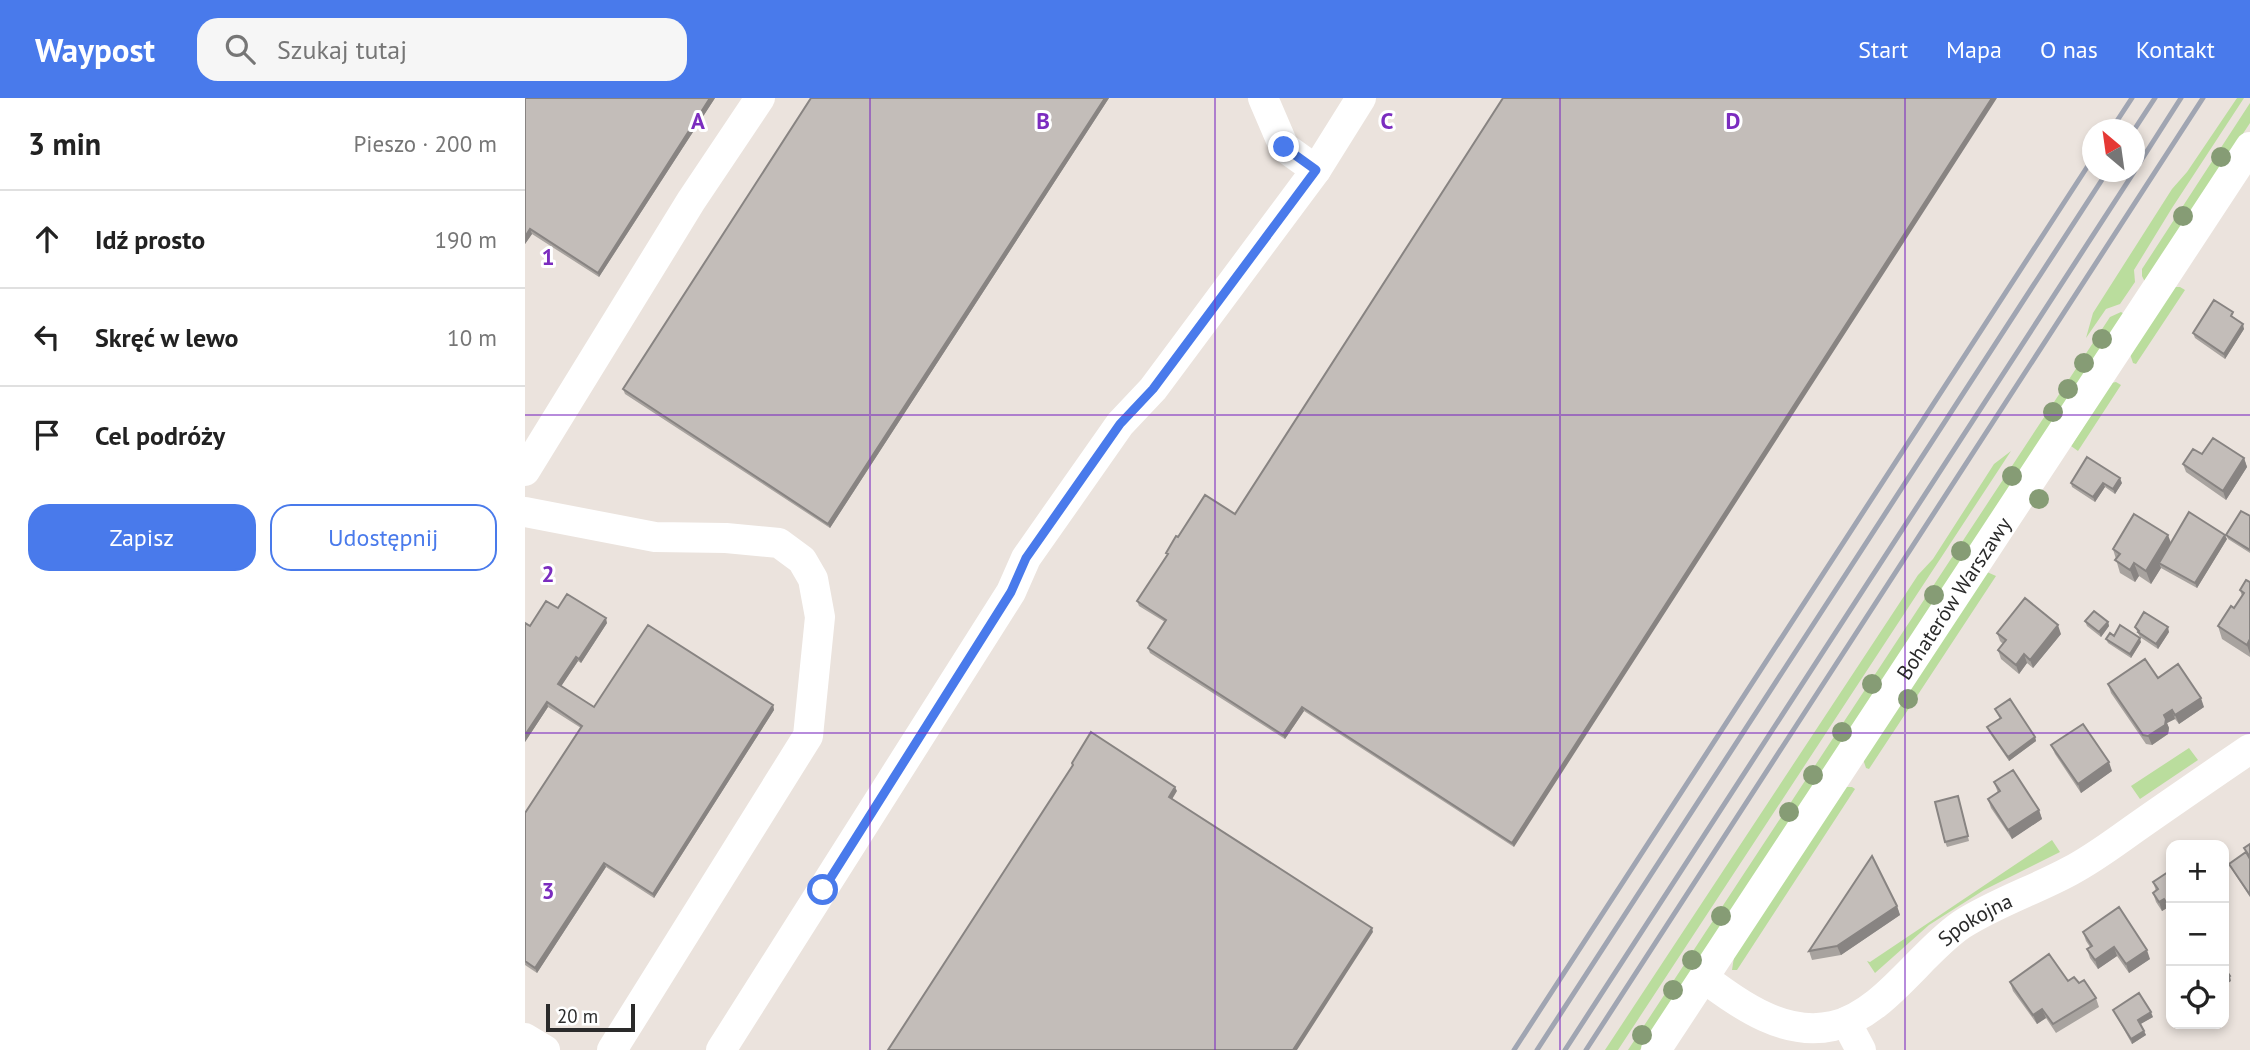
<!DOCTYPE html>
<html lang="pl">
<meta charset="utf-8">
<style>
body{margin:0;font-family:"PT Sans",sans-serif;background:#f6f6f6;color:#222}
.controls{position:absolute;right:21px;bottom:21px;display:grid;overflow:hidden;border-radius:14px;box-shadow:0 4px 10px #0003}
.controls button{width:63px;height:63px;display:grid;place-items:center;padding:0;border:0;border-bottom:2px solid #e0e0e0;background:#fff;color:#222;font:35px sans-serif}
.compass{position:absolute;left:1557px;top:21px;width:63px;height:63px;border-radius:50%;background:#fff;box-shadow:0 4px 10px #0003;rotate:331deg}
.scale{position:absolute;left:21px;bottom:18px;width:89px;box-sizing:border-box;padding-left:7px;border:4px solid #2a2a2a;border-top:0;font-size:19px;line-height:24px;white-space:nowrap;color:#2a2a2a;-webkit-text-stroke:5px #fff;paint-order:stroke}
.stop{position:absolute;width:21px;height:21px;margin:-16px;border:5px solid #497aeb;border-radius:50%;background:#fff}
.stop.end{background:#497aeb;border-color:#fff;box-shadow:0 2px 7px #0008}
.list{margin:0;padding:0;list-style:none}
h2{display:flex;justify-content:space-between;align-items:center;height:91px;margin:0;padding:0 28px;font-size:30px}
h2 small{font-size:23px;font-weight:400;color:#767676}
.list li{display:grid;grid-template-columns:46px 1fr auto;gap:21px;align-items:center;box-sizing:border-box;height:98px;padding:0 28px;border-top:2px solid #e0e0e0}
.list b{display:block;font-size:26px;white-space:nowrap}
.list em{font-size:23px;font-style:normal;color:#767676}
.actions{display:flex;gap:14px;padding:21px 28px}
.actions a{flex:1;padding:16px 0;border:2px solid #497aeb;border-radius:21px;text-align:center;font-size:24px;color:#497aeb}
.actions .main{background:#497aeb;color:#fff}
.icon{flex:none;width:38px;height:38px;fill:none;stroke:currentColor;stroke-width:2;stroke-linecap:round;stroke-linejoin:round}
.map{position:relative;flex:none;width:1725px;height:952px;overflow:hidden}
header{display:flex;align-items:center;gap:42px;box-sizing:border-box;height:98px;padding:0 35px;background:#497aeb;color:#fff}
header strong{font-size:33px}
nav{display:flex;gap:38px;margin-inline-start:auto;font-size:24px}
.search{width:490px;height:63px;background:#f6f6f6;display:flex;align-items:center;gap:18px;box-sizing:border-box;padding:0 24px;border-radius:21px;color:#767676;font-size:26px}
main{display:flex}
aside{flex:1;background:#fff}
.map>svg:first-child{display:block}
.green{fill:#badd9d}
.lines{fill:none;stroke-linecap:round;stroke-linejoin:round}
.minor{stroke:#fff;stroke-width:30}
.rail{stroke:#a0a5b2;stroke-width:5}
.tree{fill:#869c75}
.wall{fill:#a8a39f}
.shaded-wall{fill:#888482}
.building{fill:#c3bdb9;stroke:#888482;stroke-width:2}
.route{stroke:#497aeb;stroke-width:9}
.grid{fill:none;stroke:#7b2cbf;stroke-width:2;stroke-opacity:0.55}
.labels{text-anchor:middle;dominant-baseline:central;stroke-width:6;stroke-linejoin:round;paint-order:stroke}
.street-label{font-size:21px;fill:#2a2a2a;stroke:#fff}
.grid-label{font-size:23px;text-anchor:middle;font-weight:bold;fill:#7b2cbf;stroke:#fff;stroke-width:6;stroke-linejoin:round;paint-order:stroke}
</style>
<header>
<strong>Waypost</strong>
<div class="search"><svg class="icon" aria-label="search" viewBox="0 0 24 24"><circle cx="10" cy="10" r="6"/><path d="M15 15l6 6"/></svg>Szukaj tutaj</div>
<nav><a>Start</a><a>Mapa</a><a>O nas</a><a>Kontakt</a></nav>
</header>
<main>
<aside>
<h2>3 min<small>Pieszo · 200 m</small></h2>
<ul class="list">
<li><svg class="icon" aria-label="ahead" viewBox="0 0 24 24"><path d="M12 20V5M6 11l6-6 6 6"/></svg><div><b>Idź prosto</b></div><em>190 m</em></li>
<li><svg class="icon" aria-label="left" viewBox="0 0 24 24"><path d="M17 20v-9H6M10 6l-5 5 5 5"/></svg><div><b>Skręć w lewo</b></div><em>10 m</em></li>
<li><svg class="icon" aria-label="arrive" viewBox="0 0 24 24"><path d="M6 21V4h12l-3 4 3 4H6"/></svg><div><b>Cel podróży</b></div></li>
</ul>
<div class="actions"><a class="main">Zapisz</a><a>Udostępnij</a></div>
</aside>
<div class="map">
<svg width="1725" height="952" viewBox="0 0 1725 952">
<rect width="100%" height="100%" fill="#ebe3dd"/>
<path class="green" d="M 1712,0 L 1719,0 L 1647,110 L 1609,172 L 1610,184 L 1595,206 L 1581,211 L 1561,240 L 1568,215 L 1647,91 L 1662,74 Z
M 1725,5 L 1725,25 L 1620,184 L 1617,178 L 1617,171 Z
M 1649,189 L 1655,189 L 1660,192 L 1611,266 L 1608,265 L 1605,256 Z
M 1596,214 L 1599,216 L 1115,952 L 1103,952 L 1585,219 Z
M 1591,284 L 1596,287 L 1553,353 L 1546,348 L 1586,285 Z
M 1486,353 L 1093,952 L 1080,952 L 1393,477 L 1408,461 L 1469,366 Z
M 1462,474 L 1471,478 L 1344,671 L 1341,670 L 1338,661 Z
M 1664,650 L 1673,662 L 1615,701 L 1606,688 Z
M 1319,689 L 1327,689 L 1330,691 L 1212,872 L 1207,872 L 1209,859 Z
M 1527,742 L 1535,754 L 1459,792 L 1404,827 L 1350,875 L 1342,863 L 1345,864 Z"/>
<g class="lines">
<g class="minor">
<path d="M 738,0 L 759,49 L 791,72"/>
<path d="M 0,373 L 166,103 L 235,0"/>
<path d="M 0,414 L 130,439 L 201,440 L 254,445 L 277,462 L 288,481 L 295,519 L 283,638 L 87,952"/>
<path id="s1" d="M 1179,880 C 1216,907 1259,939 1308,928 C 1359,916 1394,856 1436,827 C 1470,805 1510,792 1545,773 C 1570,760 1593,742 1616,726 C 1652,701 1688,676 1725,651"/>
<path d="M 1321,924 L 1336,952"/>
<path d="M 0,940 L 20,952"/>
<path d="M 196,952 L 486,494 L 501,460 L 595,326 L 628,291 L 791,72 L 836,0"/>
<path id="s2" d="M 1131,952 L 1725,49"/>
</g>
<path class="rail" d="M 1586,32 L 1607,0
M 1609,32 L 1630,0
M 1610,72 L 1656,0
M 989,952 L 1568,60
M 1012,952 L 1582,74
M 1040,952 L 1609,74
M 1061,952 L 1678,0"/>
</g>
<g class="tree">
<circle cx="1696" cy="59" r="10"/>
<circle cx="1658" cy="118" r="10"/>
<circle cx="1577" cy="241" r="10"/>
<circle cx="1559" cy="265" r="10"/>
<circle cx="1543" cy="291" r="10"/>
<circle cx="1528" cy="314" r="10"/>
<circle cx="1487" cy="378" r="10"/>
<circle cx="1514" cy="401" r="10"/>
<circle cx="1436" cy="453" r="10"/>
<circle cx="1409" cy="497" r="10"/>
<circle cx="1347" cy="586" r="10"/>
<circle cx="1383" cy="601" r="10"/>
<circle cx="1317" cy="634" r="10"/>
<circle cx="1288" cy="677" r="10"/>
<circle cx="1264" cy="714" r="10"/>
<circle cx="1196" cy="818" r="10"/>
<circle cx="1167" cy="862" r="10"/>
<circle cx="1148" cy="892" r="10"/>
<circle cx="1117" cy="937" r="10"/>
</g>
<path class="wall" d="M 0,0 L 190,0 L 74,179 L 7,136 L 0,146 Z
M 286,0 L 584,0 L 305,430 L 100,296 L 98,291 Z
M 978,0 L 989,749 L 779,613 L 760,641 L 625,555 L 623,550 L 640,524 L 614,508 L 612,503 L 642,457 L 641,455 L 653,439 L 710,416 Z
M 1710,219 L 1709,220 L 1719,231 L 1700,261 L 1670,240 L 1668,235 Z
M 1677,356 L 1719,360 L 1722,369 L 1701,402 L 1661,374 L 1658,366 Z
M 1546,385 L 1597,385 L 1590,396 L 1580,389 L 1570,404 L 1547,389 Z
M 1725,418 L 1725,455 L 1703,441 L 1701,437 Z
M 1702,441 L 1672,490 L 1636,470 L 1626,486 L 1614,478 L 1610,484 L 1595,475 L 1588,451 L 1646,445 Z
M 1725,484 L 1725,559 L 1697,541 L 1693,528 L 1709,510 L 1717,498 L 1715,492 Z
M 1560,523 L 1583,524 L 1584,528 L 1576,539 L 1562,528 Z
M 0,525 L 5,528 L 82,525 L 56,565 L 53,563 L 36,588 L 69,609 L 248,607 L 249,612 L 129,800 L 81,769 L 12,875 L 0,867 L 0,715 L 56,630 L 23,609 L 0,644 Z
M 1610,529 L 1644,534 L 1633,551 L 1615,539 Z
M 1472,535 L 1536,536 L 1508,570 L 1502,565 L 1494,576 L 1476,561 L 1473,552 L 1478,546 L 1475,543 Z
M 1589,538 L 1616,544 L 1606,560 L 1583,545 L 1581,541 Z
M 1633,580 L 1679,609 L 1654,626 L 1650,621 L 1642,625 L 1644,630 L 1643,636 L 1627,647 L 1621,646 L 1586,595 L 1583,586 Z
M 1470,611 L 1510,639 L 1511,643 L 1484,663 L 1464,634 L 1462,629 L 1475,621 Z
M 1526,647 L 1587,673 L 1556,695 L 1530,656 Z
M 1469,684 L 1514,712 L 1517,721 L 1487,741 L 1466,710 L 1463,701 L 1473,695 Z
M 1433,698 L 1444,743 L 1422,749 L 1420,744 Z
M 1725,746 L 1725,799 L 1706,770 L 1704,766 L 1721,754 L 1719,750 Z
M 1646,772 L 1646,816 L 1642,810 L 1637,813 L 1631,804 L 1628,795 L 1631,793 L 1628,784 Z
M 1372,808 L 1375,817 L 1316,857 L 1287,862 L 1284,853 Z
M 1558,834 L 1625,861 L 1604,875 L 1592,858 L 1573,871 L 1565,860 L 1562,851 L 1565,849 L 1561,843 Z
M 1543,883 L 1554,885 L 1571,900 L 1574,909 L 1531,935 L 1521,920 L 1512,926 L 1488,893 L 1485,884 Z
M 1588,912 L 1628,919 L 1615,926 L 1621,937 L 1607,946 Z"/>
<path class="shaded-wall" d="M 185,0 L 190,0 L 74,179 L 73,175 Z
M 580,0 L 584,0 L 305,430 L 303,426 Z
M 1467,0 L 1472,0 L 989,749 L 987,745 Z
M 5,131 L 7,136 L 0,146 L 0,139 Z
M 1718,226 L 1719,231 L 1700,261 L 1699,256 Z
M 1719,360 L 1722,369 L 1701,402 L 1698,393 Z
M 1595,380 L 1597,385 L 1590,396 L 1588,391 Z
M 1578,385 L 1580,389 L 1570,404 L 1568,399 Z
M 1643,437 L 1648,450 L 1634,465 L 1636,470 L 1626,486 L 1621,473 Z
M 1700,437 L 1702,441 L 1672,490 L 1670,485 Z
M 1609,465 L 1614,478 L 1610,484 L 1605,472 Z
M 81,520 L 82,525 L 56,565 L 54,561 Z
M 1583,524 L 1584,528 L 1576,539 L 1574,534 Z
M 1533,527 L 1536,536 L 1508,570 L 1505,562 Z
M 1643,529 L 1644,534 L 1633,551 L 1631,546 Z
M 1615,540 L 1616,544 L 1606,560 L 1605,556 Z
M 1725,541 L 1725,556 L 1722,547 Z
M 1499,556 L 1502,565 L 1494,576 L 1491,567 Z
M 51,559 L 53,563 L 35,590 L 33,586 Z
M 1676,600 L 1679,609 L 1654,626 L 1650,617 Z
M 22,604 L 23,609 L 0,644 L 0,637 Z
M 248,607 L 249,612 L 129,800 L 128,796 Z
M 777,609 L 779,613 L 760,641 L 758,637 Z
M 1647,612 L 1650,621 L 1642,625 L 1644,630 L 1643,636 L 1627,647 L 1623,638 L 1639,617 Z
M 1510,639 L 1511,643 L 1484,663 L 1483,659 Z
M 1584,664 L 1587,673 L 1556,695 L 1553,686 Z
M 650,689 L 652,693 L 646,703 L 644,699 Z
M 1514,712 L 1517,721 L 1487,741 L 1483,732 Z
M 79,765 L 81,769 L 12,875 L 10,870 Z
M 1639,801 L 1642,810 L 1637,813 L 1634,804 Z
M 1372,808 L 1375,817 L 1316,857 L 1312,848 Z
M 847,830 L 848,834 L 772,952 L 768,952 Z
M 1589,849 L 1592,858 L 1573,871 L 1570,862 Z
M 1622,852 L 1625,861 L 1604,875 L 1601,866 Z
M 1705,878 L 1706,883 L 1699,888 L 1699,882 Z
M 1517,911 L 1521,920 L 1512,926 L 1508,917 Z
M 1626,914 L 1628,919 L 1614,927 L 1613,922 Z
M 1619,933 L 1621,937 L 1607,946 L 1606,941 Z"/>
<path class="building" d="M 0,0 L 185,0 L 73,175 L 5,131 L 0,139 Z
M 286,0 L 580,0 L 303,426 L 98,291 Z
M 978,0 L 1467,0 L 987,745 L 777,609 L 758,637 L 623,550 L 641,522 L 612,503 L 643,456 L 641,455 L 651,438 L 653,439 L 680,397 L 710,416 Z
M 1689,202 L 1708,214 L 1706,218 L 1718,226 L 1699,256 L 1668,235 Z
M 1688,340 L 1719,360 L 1698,393 L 1658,366 L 1668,351 L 1677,356 Z
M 1562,359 L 1595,380 L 1588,391 L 1578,385 L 1568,399 L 1546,385 Z
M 1716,413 L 1725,418 L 1725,452 L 1701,437 Z
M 1664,414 L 1700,437 L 1670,485 L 1634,465 Z
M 1609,416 L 1643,437 L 1621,473 L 1609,465 L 1605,472 L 1590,462 L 1595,456 L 1588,451 Z
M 1721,482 L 1725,484 L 1725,541 L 1722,547 L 1693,528 L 1706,508 L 1709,510 L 1719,495 L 1715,492 Z
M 42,496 L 81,520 L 54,561 L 51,559 L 33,586 L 69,609 L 123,527 L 248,607 L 128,796 L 79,765 L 10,870 L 0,863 L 0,715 L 57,628 L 22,604 L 0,637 L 0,525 L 5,528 L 21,503 L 33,510 Z
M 1500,500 L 1533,527 L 1505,562 L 1499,556 L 1491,567 L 1473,552 L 1481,542 L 1472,535 Z
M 1569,513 L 1583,524 L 1574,534 L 1560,523 Z
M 1619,514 L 1643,529 L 1631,546 L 1613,534 L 1614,533 L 1610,529 Z
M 1595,527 L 1615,540 L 1605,556 L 1581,541 L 1585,535 L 1589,538 Z
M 1620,561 L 1633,580 L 1653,566 L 1676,600 L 1650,617 L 1647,612 L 1639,617 L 1641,621 L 1640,627 L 1623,638 L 1618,637 L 1583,586 Z
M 1485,601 L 1510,639 L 1483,659 L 1462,629 L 1476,620 L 1470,611 Z
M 1558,626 L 1584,664 L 1553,686 L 1526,647 Z
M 566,634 L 650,689 L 644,699 L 847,830 L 768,952 L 363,952 L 548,667 L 547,665 Z
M 1488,672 L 1514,712 L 1483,732 L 1463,701 L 1475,693 L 1469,684 Z
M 1433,698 L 1443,738 L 1420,744 L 1410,704 Z
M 1725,746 L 1725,759 L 1719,750 Z
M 1721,754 L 1725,761 L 1725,797 L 1704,766 Z
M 1347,758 L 1372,808 L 1312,848 L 1284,853 Z
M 1646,772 L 1646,812 L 1639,801 L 1634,804 L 1628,795 L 1633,791 L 1628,784 Z
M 1594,809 L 1622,852 L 1601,866 L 1589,849 L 1570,862 L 1562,851 L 1567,848 L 1558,834 Z
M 1524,856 L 1543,883 L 1549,879 L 1554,885 L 1559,882 L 1571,900 L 1528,926 L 1517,911 L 1508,917 L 1485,884 Z
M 1699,869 L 1705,878 L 1699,882 Z
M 1614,895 L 1626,914 L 1613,922 L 1619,933 L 1606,941 L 1588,912 Z"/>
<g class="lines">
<path class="route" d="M 298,792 L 486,494 L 501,460 L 595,326 L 628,291 L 791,72 L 759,49"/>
</g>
<path class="grid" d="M 345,0 L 345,952M 690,0 L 690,952M 1035,0 L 1035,952M 1380,0 L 1380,952M 0,317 L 1725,317M 0,635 L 1725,635"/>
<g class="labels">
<g class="street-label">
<text stroke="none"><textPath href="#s2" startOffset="541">Bohaterów Warszawy</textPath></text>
<text stroke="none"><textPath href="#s1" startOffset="322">Spokojna</textPath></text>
</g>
</g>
<g class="grid-label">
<text x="173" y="31">A</text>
<text x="518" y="31">B</text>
<text x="862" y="31">C</text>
<text x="1208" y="31">D</text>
<text x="23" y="167">1</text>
<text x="23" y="484">2</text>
<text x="23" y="801">3</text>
</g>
</svg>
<div class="controls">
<button>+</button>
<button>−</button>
<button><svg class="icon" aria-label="locate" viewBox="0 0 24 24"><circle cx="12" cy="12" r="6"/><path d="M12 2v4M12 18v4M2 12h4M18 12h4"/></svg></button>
</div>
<svg class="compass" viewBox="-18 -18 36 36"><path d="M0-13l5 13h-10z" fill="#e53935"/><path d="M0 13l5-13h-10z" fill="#767676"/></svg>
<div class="scale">20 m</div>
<div class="stop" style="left:298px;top:792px"></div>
<div class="stop end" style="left:759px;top:49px"></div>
</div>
</main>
